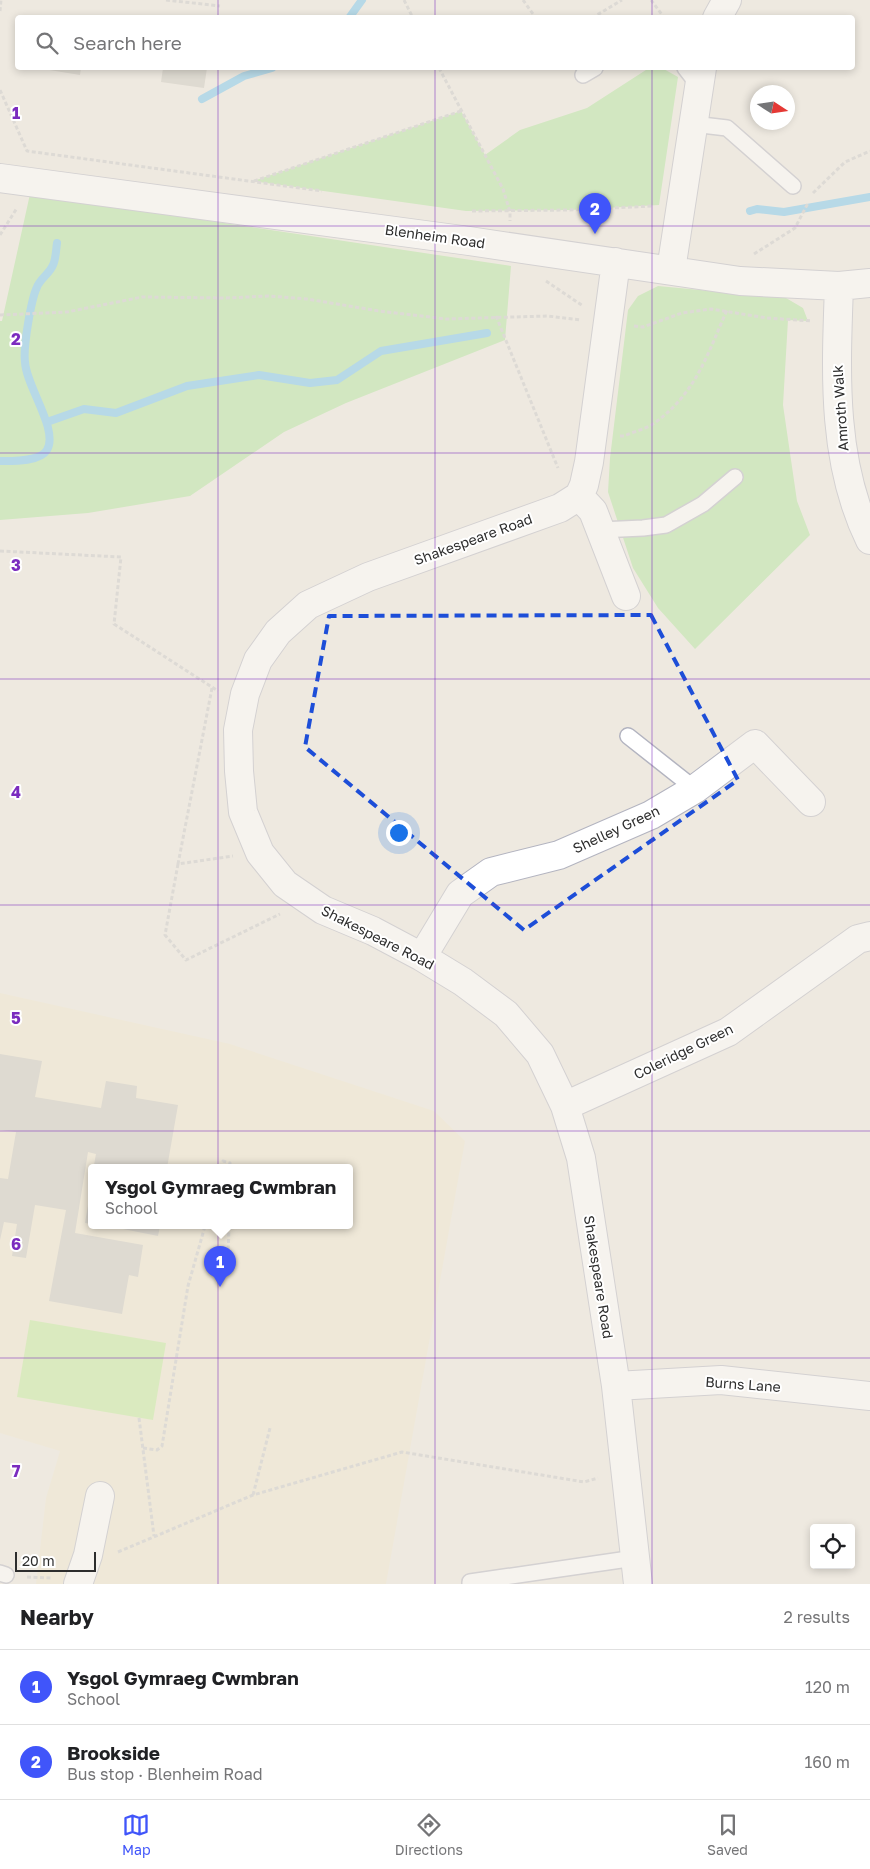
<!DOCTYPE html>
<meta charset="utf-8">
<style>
body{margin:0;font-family:"Golos Text",sans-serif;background:#f2f2f2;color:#202124}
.controls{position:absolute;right:15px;bottom:15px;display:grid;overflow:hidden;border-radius:5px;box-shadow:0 2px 8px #0003}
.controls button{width:45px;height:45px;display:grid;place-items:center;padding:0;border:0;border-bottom:1px solid #e0e0e0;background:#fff;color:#202124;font:25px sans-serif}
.compass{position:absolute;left:750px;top:85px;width:45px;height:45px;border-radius:50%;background:#fff;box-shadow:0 2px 8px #0003;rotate:102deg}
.scale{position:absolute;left:15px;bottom:12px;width:81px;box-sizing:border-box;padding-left:5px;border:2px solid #2d2d2d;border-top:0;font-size:14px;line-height:18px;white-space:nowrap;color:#2d2d2d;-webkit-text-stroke:4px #fff;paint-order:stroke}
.you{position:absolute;left:398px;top:832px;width:18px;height:18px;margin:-12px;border:4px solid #fff;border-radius:50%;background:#1a73e8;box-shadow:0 0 0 8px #1a73e833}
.badge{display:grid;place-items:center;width:32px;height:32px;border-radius:50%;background:#4055fa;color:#fff;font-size:16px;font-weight:700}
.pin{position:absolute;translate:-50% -41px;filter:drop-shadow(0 1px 2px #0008)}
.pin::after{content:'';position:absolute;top:26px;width:18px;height:15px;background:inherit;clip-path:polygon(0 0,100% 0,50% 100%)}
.popup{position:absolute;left:88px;top:1164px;width:265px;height:65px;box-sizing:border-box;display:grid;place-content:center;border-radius:5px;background:#fff;filter:drop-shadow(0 1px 4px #0005);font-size:16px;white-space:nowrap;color:#757577}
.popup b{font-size:19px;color:#202124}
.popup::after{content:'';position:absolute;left:50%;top:100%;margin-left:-10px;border:10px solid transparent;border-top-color:#fff}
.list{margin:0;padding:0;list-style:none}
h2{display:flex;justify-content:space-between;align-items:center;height:65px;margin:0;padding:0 20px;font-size:21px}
h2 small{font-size:16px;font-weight:400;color:#757577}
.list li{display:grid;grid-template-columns:32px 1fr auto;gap:15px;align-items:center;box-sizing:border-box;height:75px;padding:0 20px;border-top:1px solid #e0e0e0}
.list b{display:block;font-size:19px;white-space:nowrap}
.list p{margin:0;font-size:16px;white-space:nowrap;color:#757577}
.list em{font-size:16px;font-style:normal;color:#757577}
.icon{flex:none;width:28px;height:28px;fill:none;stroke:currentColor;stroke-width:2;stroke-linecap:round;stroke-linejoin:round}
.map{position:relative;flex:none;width:870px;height:1584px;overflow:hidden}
.search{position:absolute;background:#fff;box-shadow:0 2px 8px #0003;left:15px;right:15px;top:15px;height:55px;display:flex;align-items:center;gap:12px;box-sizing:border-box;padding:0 18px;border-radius:5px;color:#757577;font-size:19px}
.sheet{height:215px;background:#fff}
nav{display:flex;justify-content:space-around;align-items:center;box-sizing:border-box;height:70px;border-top:1px solid #e0e0e0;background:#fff;font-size:14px;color:#757577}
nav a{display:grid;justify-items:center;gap:2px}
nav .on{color:#4055fa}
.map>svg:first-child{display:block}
.education{fill:#efe7cf;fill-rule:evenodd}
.green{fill:#afe49c}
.pitch{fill:#c2eb98}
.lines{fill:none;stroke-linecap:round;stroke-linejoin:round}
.stream{stroke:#73c5ef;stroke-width:8}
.building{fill:#cac7be}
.lane-casing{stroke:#b3b4c0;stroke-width:18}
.street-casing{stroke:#b3b4c0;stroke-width:30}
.path{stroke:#c8c8c8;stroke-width:3;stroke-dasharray:4 2.5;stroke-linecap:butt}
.lane{stroke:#fff;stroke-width:15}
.street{stroke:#fff;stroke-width:28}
.marked{fill:none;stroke:#1d4ed8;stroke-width:4;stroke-dasharray:10 6;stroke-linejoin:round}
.grid{fill:none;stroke:#7b2cbf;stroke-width:1;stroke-opacity:0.55}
.labels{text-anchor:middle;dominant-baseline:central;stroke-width:4;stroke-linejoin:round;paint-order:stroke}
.street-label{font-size:14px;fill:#2d2d2d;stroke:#fff}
.grid-label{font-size:16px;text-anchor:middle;font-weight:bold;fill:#7b2cbf;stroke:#fff;stroke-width:4;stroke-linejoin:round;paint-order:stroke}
</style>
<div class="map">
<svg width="870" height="1584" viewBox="0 0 870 1584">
<rect width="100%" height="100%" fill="#eee9e0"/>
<path class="education" d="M 0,993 L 230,1044 L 434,1111 L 465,1141 L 386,1584 L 36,1584 L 46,1498 L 60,1451 L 0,1433 ZM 91,1168 L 349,1168 L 349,1226 L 91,1226 Z"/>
<path class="green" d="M 649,68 L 662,68 L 678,77 L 659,205 L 570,210 L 466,211 L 253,181 L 461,111 L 485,155 L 520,130 L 587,108 Z
M 30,194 L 511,266 L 505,340 L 346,403 L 284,432 L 190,496 L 88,513 L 0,520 L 0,321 L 2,321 Z
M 658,286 L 786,298 L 803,308 L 808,321 L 788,320 L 783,405 L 797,501 L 810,535 L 695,649 L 658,608 L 633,568 L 608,492 L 610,458 L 628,310 L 638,296 Z"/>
<path class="pitch" d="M 30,1320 L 166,1343 L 153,1420 L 17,1397 Z"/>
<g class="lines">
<path class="stream" d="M 349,18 L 362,0
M 202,99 L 244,76 L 272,68
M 750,211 L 757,209 L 784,212 L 870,197
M 47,422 L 84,409 L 116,413 L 187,386 L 259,375 L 310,383 L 337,380 L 381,351 L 487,333
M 0,461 C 12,461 40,462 47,450 C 59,430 26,386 25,362 C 23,347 31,300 37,287 C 40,279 50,273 53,265 C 56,259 56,249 57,243"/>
</g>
<path class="building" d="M 37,68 L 81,68 L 80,75 Z
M 163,68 L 207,68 L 204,88 L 161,82 Z
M 0,1054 L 42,1061 L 35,1097 L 101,1108 L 106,1081 L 137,1086 L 136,1098 L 178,1105 L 167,1168 L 113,1168 L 94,1165 L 96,1154 L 88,1152 L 75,1233 L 143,1245 L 138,1277 L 129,1275 L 122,1314 L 49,1301 L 66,1210 L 35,1205 L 26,1258 L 12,1256 L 17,1224 L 4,1222 L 0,1240 L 0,1178 L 8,1179 L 16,1132 L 0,1130 Z
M 90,1193 L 91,1194 L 91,1224 L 85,1223 Z
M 108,1226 L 160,1226 L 158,1236 Z"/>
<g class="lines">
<defs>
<path id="lane" d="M 685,68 L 699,86
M 583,75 L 595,68
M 693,124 L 727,128 L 793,186
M 600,530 L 643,528 L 666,525 L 703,504 L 735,477
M 628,736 L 695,789
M 0,1573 L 6,1575
M 470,1584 L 470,1582 L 635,1558"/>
<path id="street" d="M 717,18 L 727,0
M 0,178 L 462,240 L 740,281 L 839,286 L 870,283
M 616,262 L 589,462 L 584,485 L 579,496 L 560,508 L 368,577 L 308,605 L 278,632 L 258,660 L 245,694 L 238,730 L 239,771 L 243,812 L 260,853 L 285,884 L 323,910 L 373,931 L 422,957 L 463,982 L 506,1014 L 540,1054 L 565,1106 L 581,1158 L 616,1386 L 638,1584
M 671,270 L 702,68
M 839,286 C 836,370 831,461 870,540
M 579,496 L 593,511 L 626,596
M 422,957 L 460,894 L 491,872 L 559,855 L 651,815 L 695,789 L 755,744 L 811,802
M 565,1106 L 728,1032 L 858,939 L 870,936
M 616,1386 L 721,1380 L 870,1396
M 78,1584 L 88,1555 L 100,1496"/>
</defs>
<use href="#lane" class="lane-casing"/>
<use href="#street" class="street-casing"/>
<path class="path" d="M 166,0 L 220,6
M 404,0 L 413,18
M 523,0 L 536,18
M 651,0 L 663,16 L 662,18
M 0,11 L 1,0
M 592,18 L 622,0
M 439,68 L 503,189 L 510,212 L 510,221
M 0,90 L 27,151 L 322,191
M 254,181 L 461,111
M 813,193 L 845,162 L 870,151
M 472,211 L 570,210 L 653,206
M 0,235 L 17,208
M 754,254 L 795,228 L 808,203
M 546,281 L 583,306
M 0,315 L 67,312 L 142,297 L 226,298 L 268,296 L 307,299 L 379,311 L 446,319 L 548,316 L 581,320
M 496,316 L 558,468
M 634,326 L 643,327 L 682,313 L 711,309 L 767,318 L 812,321
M 620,436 L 624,436 C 633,432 645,429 653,424 C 696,394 707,355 727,310
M 0,551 L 121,557 L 114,624 L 218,691
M 212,688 L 178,864 L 233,856
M 178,864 L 165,935 L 186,960 L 280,914
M 221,1168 L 223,1161 L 230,1163 L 230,1168
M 229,1226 L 228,1258 L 233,1259
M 139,1418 L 154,1536
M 143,1448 L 157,1450 L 162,1446 L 188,1286 L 205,1226
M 253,1495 L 270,1428
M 118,1552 L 253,1495 L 402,1452 L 584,1482 L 598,1478
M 27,1577 L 51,1578"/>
<use href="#lane" class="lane"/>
<use href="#street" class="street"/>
</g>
<path d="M0 0H870V1584H0ZM 651,615 L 738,780 L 524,930 L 305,747 L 329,616 Z" fill="#eee9e0" fill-opacity=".55" fill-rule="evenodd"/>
<path class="marked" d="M 651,615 L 738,780 L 524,930 L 305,747 L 329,616 Z"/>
<path class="grid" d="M 218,0 L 218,18M 435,0 L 435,18M 652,0 L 652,18M 218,68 L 218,1584M 435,68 L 435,1584M 652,68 L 652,1584M 0,226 L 870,226M 0,453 L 870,453M 0,679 L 870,679M 0,905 L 870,905M 0,1131 L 870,1131M 0,1358 L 870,1358"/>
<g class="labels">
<g class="street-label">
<text transform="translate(435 236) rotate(8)">Blenheim Road</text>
<text transform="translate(840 408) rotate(-94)">Amroth Walk</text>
<text transform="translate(473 539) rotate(-20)">Shakespeare Road</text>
<text transform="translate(616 829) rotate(-25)">Shelley Green</text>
<text transform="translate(378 937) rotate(27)">Shakespeare Road</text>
<text transform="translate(683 1051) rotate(-26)">Coleridge Green</text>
<text transform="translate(599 1277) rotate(81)">Shakespeare Road</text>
<text transform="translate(743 1384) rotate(4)">Burns Lane</text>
</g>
</g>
<g class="grid-label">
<text x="16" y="119">1</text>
<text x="16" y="345">2</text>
<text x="16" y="571">3</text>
<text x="16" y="798">4</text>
<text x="16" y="1024">5</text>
<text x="16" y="1250">6</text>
<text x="16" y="1477">7</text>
</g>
</svg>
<div class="controls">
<button><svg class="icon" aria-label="locate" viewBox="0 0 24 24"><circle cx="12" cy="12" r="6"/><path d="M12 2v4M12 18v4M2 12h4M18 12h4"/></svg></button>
</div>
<svg class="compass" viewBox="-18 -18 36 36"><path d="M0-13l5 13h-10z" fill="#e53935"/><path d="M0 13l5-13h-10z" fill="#757577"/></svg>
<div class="scale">20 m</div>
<div class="you"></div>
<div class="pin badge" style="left:220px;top:1287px">1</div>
<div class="popup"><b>Ysgol Gymraeg Cwmbran</b>School</div>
<div class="pin badge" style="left:595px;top:234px">2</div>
<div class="search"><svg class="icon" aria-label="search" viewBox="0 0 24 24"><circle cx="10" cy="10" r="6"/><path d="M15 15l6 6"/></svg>Search here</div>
</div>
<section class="sheet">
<h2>Nearby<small>2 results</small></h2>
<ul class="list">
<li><span class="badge">1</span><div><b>Ysgol Gymraeg Cwmbran</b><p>School</p></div><em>120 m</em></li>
<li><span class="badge">2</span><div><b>Brookside</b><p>Bus stop · Blenheim Road</p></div><em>160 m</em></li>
</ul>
</section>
<nav>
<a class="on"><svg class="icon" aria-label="map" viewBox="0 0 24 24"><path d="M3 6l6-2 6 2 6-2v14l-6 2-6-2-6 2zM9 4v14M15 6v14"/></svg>Map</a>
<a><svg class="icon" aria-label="directions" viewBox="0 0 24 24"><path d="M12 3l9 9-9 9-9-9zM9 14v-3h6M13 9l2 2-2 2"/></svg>Directions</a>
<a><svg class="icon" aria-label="saved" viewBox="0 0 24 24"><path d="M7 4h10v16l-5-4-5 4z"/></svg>Saved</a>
</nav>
